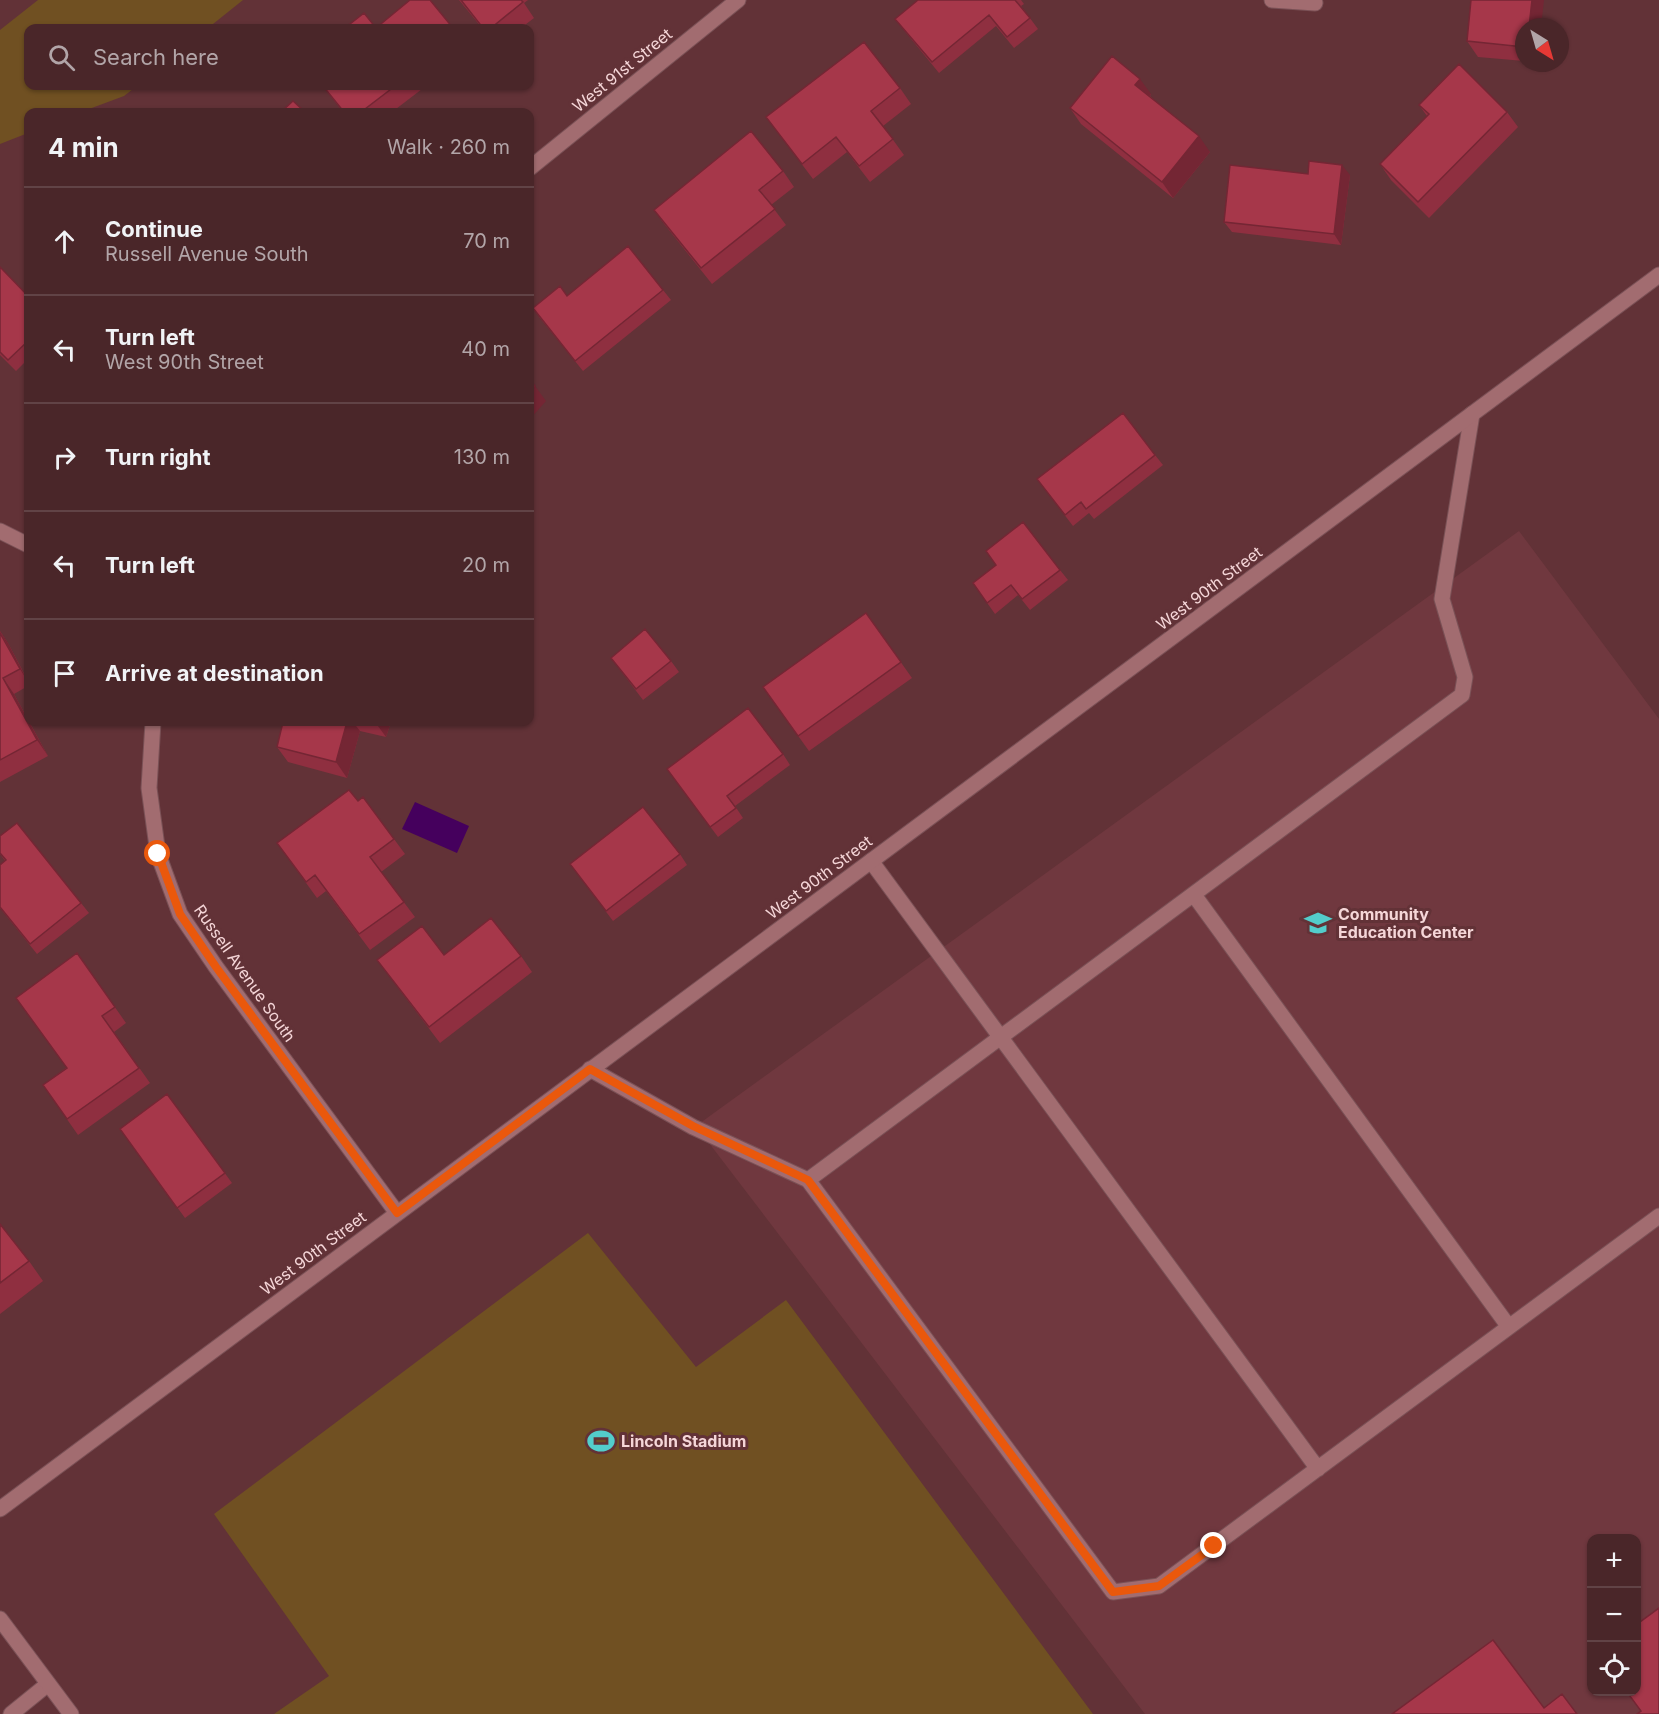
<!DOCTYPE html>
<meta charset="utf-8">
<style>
body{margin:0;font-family:Inter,sans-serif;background:#512e31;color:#f1f3f6}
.controls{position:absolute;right:18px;bottom:18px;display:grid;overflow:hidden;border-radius:12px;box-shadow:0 2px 4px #0004}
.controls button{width:54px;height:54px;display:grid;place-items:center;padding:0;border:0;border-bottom:2px solid #614346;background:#4a2629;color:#f1f3f6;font:30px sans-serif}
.compass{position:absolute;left:1515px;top:18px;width:54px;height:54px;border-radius:50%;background:#4a2629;box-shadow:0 2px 4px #0004;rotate:143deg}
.stop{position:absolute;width:18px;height:18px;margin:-14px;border:4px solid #ea580c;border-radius:50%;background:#fff}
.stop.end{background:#ea580c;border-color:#fff;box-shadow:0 2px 6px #0008}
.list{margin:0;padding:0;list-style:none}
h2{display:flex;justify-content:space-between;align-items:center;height:78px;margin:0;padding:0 24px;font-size:26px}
h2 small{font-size:20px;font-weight:400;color:#b2a5a8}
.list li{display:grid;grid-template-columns:39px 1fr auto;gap:18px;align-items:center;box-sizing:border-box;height:108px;padding:0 24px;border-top:2px solid #614346}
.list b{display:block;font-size:22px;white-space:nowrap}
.list p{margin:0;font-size:20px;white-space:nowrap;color:#b2a5a8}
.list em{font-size:20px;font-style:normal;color:#b2a5a8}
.icon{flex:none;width:33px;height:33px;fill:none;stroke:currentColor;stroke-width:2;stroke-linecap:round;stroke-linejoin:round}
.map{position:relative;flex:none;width:1659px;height:1714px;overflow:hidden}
.search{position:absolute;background:#4a2629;box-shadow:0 2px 4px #0004;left:24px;top:24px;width:510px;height:66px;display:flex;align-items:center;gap:15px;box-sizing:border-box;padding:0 21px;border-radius:12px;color:#b2a5a8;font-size:22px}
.panel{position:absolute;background:#4a2629;box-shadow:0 2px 4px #0004;left:24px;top:108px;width:510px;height:618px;border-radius:12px}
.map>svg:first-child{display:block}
.built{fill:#70383f;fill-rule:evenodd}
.green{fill:#705022}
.water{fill:#45005d}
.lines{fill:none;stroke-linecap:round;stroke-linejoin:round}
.service-casing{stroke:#7a5156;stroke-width:17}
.minor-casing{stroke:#7a5156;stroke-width:17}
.tertiary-casing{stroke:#7a5156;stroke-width:17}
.service{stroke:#a26c70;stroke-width:15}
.minor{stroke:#a26c70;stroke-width:15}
.tertiary{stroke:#a26c70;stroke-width:15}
.wall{fill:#8f2f40}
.shaded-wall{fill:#742634}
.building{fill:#a6374a;stroke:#742634;stroke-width:1.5}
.route{stroke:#ea580c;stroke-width:8}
.labels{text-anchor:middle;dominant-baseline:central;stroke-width:6;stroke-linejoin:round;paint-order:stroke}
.street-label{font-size:16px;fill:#f5d6d8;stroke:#623237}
.poi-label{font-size:16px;font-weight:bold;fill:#f5d6d8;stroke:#623237;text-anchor:start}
</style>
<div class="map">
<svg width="1659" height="1714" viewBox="0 0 1659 1714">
<rect width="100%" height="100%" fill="#623237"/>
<path class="built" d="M 1519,531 L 1659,719 L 1659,1714 L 1145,1714 L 696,1126 ZM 1592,1538 L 1636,1538 L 1636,1692 L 1592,1692 Z"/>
<path class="green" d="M 38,0 L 243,0 L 208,28 L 28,28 L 28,86 L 137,86 L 124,96 L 81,112 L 28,112 L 28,133 L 0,144 L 0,30 Z
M 588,1233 L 696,1367 L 786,1300 L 1093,1714 L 274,1714 L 329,1676 L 214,1514 Z"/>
<path class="water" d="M 415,802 L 469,826 L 457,853 L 402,829 Z"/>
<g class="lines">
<defs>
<path id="service" d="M 871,861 L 1318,1469
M 1194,895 L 1509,1327
M 590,1069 L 693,1127 L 808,1180 L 1113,1592 L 1159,1586 L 1659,1216
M 808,1180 L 1462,695 L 1465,677 L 1442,599 L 1472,414
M 11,1714 L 48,1684"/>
<path id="minor" d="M 1272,0 L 1315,3
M 530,168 L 738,0
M 0,531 L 28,545
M 153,722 L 149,788 L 158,854 L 180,914 L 216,967 L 397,1213
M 0,1619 L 71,1714"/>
<path id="tertiary" d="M 0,1509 L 1659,275"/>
</defs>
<use href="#service" class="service-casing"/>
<use href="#minor" class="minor-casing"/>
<use href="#tertiary" class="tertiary-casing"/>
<use href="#service" class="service"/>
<use href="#minor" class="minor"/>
<use href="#tertiary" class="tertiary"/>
</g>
<path class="wall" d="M 459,0 L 528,0 L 524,3 L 534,18 L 521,28 L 482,28 Z
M 918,0 L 1021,0 L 1024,4 L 1021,6 L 1038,29 L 1014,48 L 996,26 L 939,73 L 903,29 L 895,19 Z
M 1524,27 L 1524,61 L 1478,57 L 1467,41 Z
M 323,86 L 426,86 L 392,112 L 343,112 Z
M 900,88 L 911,104 L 883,126 L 904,155 L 870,182 L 847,152 L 813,179 L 766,117 Z
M 1151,94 L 1150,96 L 1210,152 L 1173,198 L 1081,124 L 1070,108 Z
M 1419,105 L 1507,112 L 1518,127 L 1429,218 L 1391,180 L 1380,164 L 1427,116 Z
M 783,171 L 794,187 L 771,205 L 786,225 L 712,284 L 665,225 L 654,210 Z
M 1308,174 L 1350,175 L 1341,245 L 1232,232 L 1224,222 Z
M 0,267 L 28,296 L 28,359 L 16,371 L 0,355 Z
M 663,290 L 671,300 L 583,371 L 540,318 L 533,308 L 567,296 Z
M 1155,455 L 1163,465 L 1094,519 L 1089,513 L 1073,526 L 1037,479 Z
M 1060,570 L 1068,580 L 1030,610 L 1018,595 L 995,614 L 973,583 Z
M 866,613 L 912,678 L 809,751 L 763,687 Z
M 0,631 L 8,643 L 28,681 L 28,686 L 14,694 L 48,756 L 0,782 Z
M 611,658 L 671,661 L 679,672 L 643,700 Z
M 283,722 L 391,722 L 386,737 L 360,731 L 347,778 L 288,762 L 277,747 Z
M 783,754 L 790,765 L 735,806 L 743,818 L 718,837 L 667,769 Z
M 358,801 L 394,839 L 405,854 L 381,872 L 415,917 L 370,950 L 326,891 L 317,898 L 277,843 Z
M 0,836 L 81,903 L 89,913 L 37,954 L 0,908 L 0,865 L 5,861 L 0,854 Z
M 680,854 L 687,865 L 613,921 L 570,864 Z
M 77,953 L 126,1023 L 114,1032 L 150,1083 L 78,1135 L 43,1085 L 66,1068 Z
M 521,956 L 532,972 L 440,1043 L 377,960 Z
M 167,1094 L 232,1183 L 185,1218 L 120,1129 Z
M 0,1224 L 29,1261 L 43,1281 L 0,1314 Z"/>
<path class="shaded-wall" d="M 1532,0 L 1544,0 L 1541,27 L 1529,27 Z
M 1140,79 L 1151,94 L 1146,100 L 1135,85 Z
M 1199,136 L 1210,152 L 1173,198 L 1162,182 Z
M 1342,165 L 1350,175 L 1341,245 L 1334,234 Z
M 535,386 L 546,401 L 530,419 L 530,392 Z
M 0,631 L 8,643 L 28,682 L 20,669 Z
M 3,678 L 14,694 L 28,720 L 28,722 L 29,722 L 48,756 L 37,740 Z
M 347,722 L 353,722 L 360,731 L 347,778 L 336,762 Z
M 375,722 L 391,722 L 386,737 Z"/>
<path class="building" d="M 410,0 L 430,0 L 453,28 L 345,28 L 364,13 L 376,28 Z
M 461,0 L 521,0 L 523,2 L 491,28 L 483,28 Z
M 918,0 L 1015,0 L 1030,18 L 1007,37 L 989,15 L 932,62 L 895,19 Z
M 1471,0 L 1532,0 L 1529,27 L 1524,27 L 1524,47 L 1467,41 Z
M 864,42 L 900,88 L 871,111 L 893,139 L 859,166 L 836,137 L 802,164 L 766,117 Z
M 1112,56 L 1140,79 L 1135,85 L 1199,136 L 1162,182 L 1070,108 Z
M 1459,64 L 1507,112 L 1418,202 L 1380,164 L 1429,114 L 1419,105 Z
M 323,86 L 395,86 L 361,112 L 344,112 Z
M 293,101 L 305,112 L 281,112 Z
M 751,131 L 783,171 L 759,190 L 775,209 L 701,268 L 654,210 Z
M 1309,161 L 1342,165 L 1334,234 L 1224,222 L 1230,165 L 1308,174 Z
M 628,246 L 663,290 L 575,361 L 533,308 L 560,286 L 567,296 Z
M 0,267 L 28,296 L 28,341 L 8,360 L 0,352 Z
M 530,380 L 535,386 L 530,392 Z
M 1123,413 L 1155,455 L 1086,509 L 1081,502 L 1065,515 L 1037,479 Z
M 1023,522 L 1060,570 L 1022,599 L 1011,585 L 987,603 L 973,583 L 996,565 L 986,551 Z
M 866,613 L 901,662 L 798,736 L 763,687 Z
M 645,629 L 671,661 L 636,689 L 611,658 Z
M 0,633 L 20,669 L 3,678 L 37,740 L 0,760 Z
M 748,708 L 783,754 L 727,796 L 736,808 L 710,827 L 667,769 Z
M 283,722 L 347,722 L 336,762 L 277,747 Z
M 349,790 L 358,801 L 363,797 L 394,839 L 370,857 L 404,902 L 359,934 L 315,875 L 306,882 L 277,843 Z
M 643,807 L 680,854 L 606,911 L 570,864 Z
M 17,823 L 81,903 L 30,944 L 0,907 L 0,865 L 6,860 L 0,853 L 0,836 Z
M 491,918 L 521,956 L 429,1027 L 377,960 L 422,926 L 444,955 Z
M 77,953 L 115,1007 L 102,1016 L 139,1068 L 67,1119 L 43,1085 L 67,1068 L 16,998 Z
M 167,1094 L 225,1173 L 177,1208 L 120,1129 Z
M 0,1224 L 29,1261 L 0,1283 Z
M 1659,1608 L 1659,1714 L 1637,1714 L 1641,1711 L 1627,1692 L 1636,1692 L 1636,1625 Z
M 1493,1640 L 1544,1708 L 1562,1694 L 1577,1714 L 1392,1714 Z"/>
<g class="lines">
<path class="route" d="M 158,854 L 180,914 L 216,967 L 397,1213 L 590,1069 L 693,1126 L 808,1180 L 1113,1592 L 1159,1586 L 1214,1546"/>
</g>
<defs>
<symbol id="school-bare" viewBox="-9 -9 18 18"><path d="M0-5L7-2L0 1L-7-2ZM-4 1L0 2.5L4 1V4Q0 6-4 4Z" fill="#53cdcb" stroke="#623237" stroke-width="2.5" paint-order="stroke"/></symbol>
<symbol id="stadium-bare" viewBox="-9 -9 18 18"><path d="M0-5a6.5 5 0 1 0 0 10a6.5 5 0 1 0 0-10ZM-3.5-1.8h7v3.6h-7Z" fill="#53cdcb" stroke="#623237" stroke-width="2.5" paint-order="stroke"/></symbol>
</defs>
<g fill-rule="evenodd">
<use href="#school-bare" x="1299" y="904" width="38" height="38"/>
<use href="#stadium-bare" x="582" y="1422" width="38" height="38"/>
</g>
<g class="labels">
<g class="street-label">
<text transform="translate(622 70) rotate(-39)">West 91st Street</text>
<text transform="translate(1209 588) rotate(-37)">West 90th Street</text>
<text transform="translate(819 877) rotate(-37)">West 90th Street</text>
<text transform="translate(245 973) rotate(55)">Russell Avenue South</text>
<text transform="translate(313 1253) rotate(-37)">West 90th Street</text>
</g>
<g class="poi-label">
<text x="1338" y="914">Community<tspan x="1338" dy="18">Education Center</tspan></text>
<text x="621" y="1441">Lincoln Stadium</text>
</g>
</g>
</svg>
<div class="controls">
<button>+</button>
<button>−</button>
<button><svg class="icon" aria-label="locate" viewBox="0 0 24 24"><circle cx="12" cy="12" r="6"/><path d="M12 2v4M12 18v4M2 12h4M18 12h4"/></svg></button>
</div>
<svg class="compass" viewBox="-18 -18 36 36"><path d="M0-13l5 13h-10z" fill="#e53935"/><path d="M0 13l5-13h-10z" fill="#b2a5a8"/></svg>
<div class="stop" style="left:158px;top:854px"></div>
<div class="stop end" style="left:1214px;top:1546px"></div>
<div class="search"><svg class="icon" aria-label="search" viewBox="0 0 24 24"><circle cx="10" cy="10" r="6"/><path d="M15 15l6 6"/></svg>Search here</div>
<section class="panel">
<h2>4 min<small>Walk · 260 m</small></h2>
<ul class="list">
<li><svg class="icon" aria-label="ahead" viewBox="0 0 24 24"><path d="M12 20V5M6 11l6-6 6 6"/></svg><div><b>Continue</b><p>Russell Avenue South</p></div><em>70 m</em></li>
<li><svg class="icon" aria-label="left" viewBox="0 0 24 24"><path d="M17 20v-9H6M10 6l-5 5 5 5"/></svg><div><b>Turn left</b><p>West 90th Street</p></div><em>40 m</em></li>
<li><svg class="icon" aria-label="right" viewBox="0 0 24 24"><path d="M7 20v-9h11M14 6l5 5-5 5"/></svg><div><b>Turn right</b></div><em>130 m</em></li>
<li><svg class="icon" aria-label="left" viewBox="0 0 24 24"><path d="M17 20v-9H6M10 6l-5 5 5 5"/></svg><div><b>Turn left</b></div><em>20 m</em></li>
<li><svg class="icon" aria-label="arrive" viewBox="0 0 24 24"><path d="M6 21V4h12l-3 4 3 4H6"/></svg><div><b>Arrive at destination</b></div></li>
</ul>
</section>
</div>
